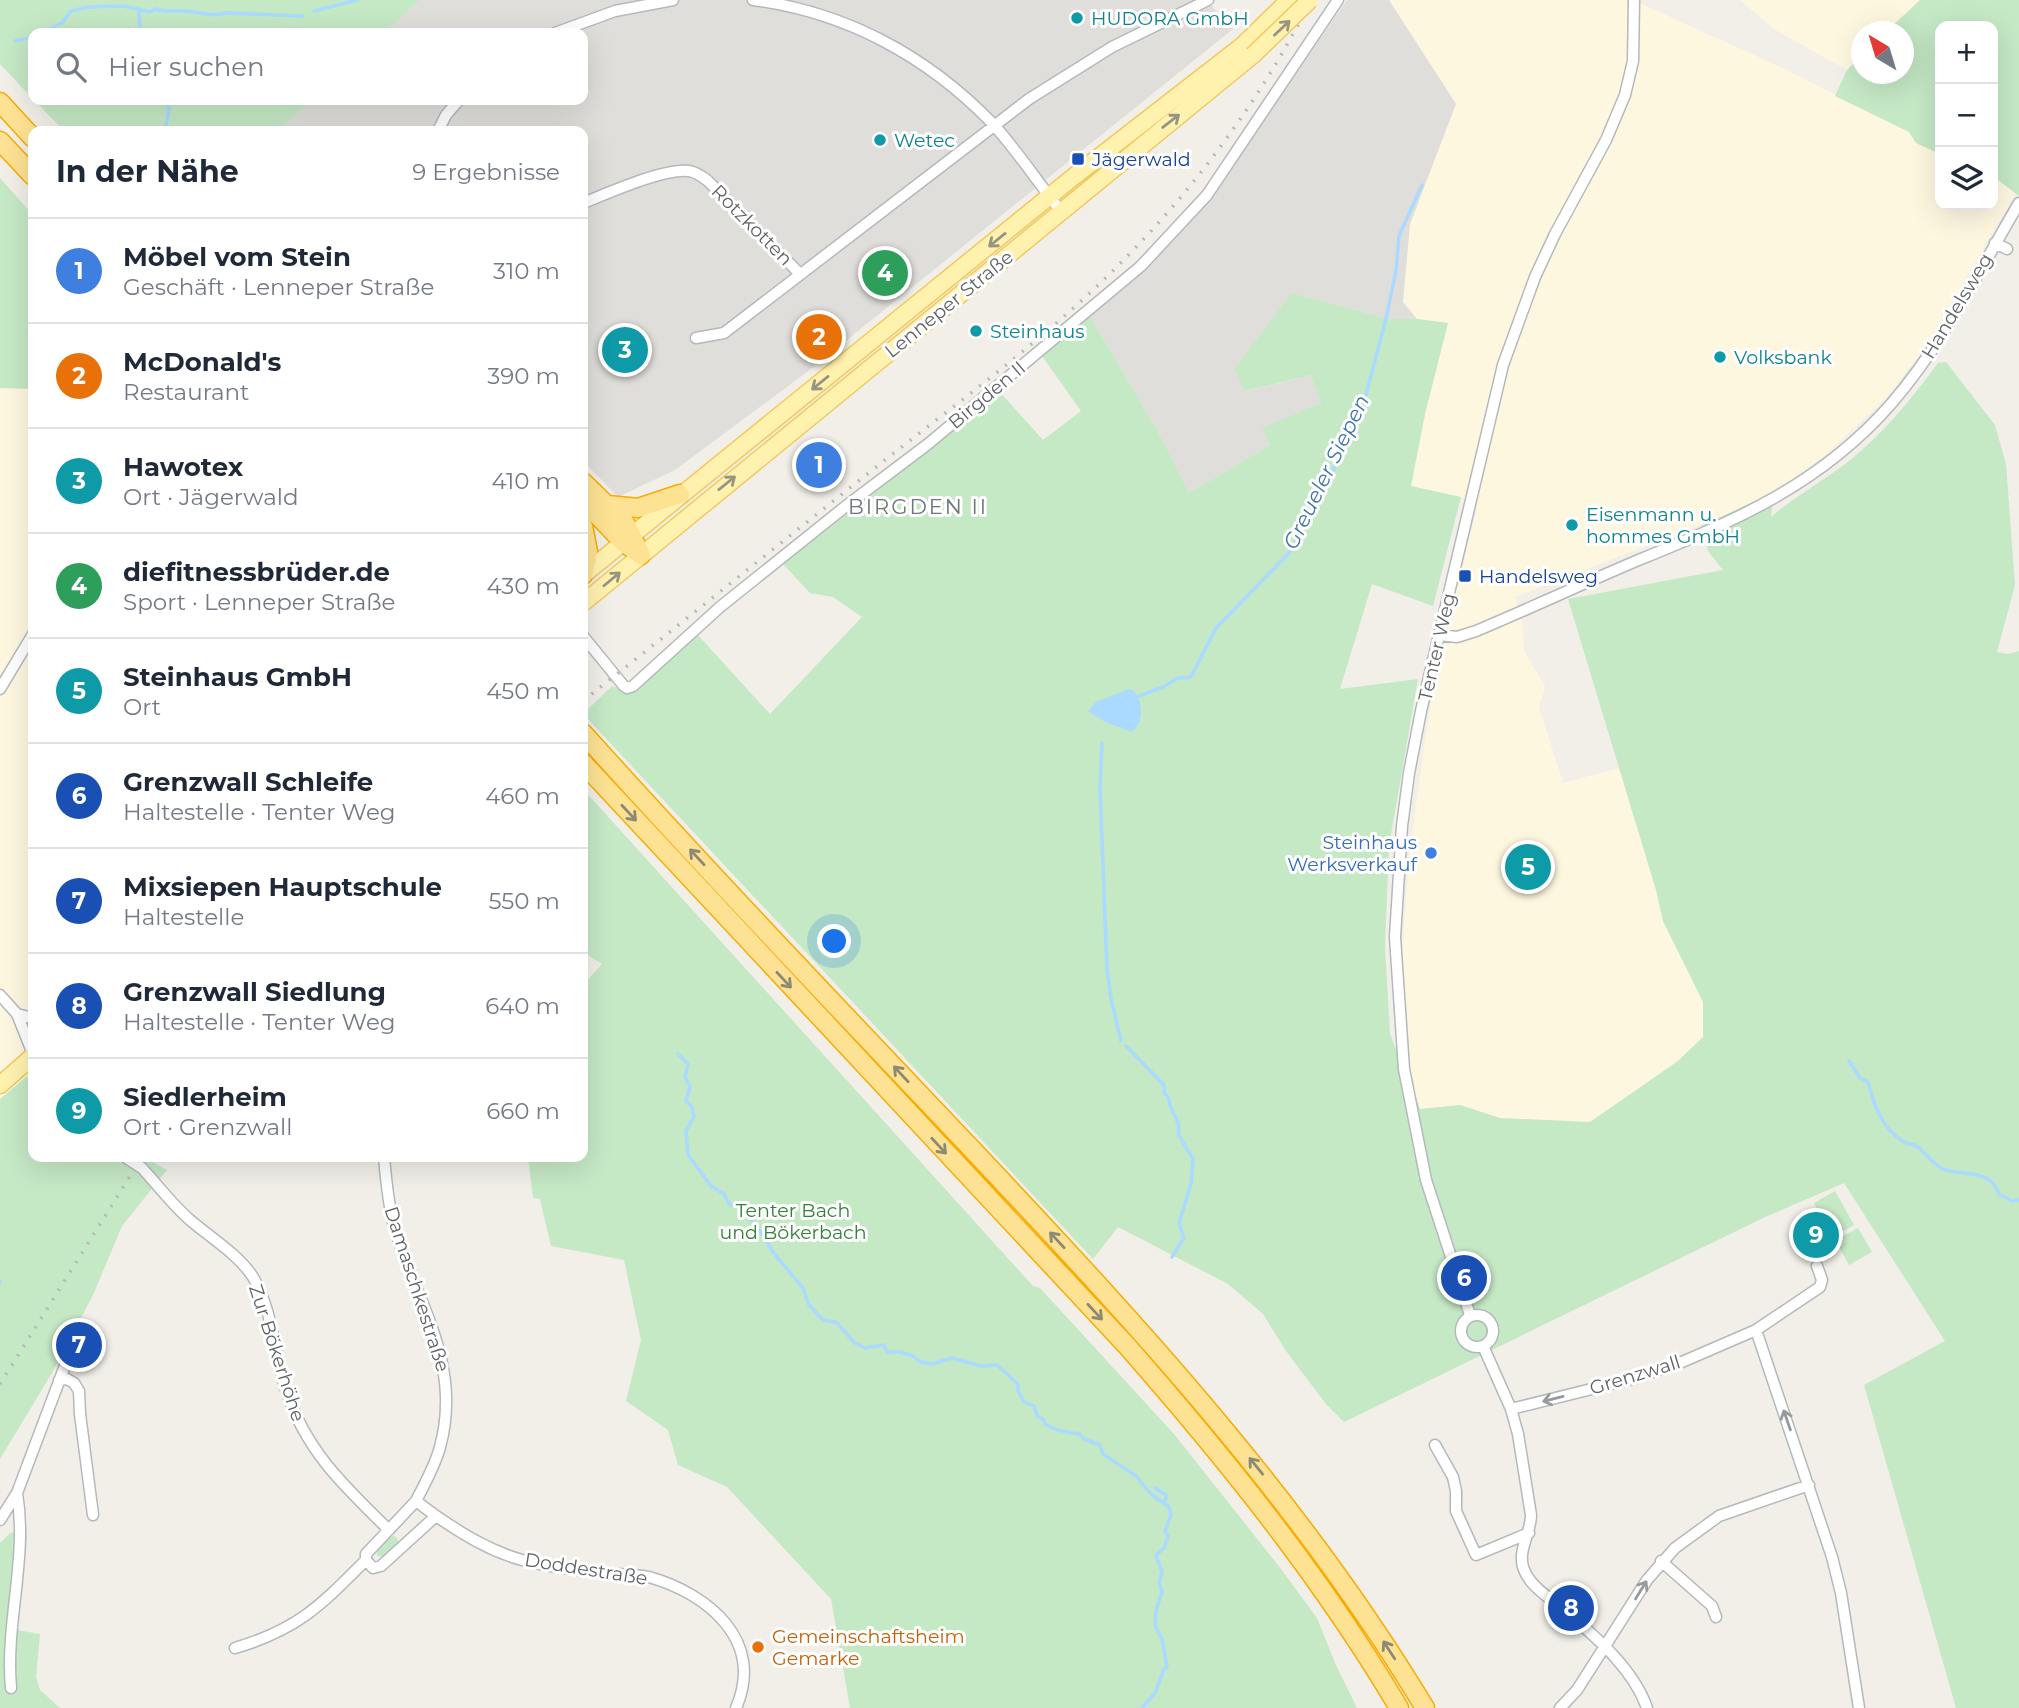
<!DOCTYPE html>
<html lang="de">
<meta charset="utf-8">
<style>
body{margin:0;font-family:Montserrat,sans-serif;background:#f6f6f7;color:#1f2937}
.controls{position:absolute;right:21px;top:21px;display:grid;overflow:hidden;border-radius:14px;box-shadow:0 7px 28px #0002}
.controls button{width:63px;height:63px;display:grid;place-items:center;padding:0;border:0;border-bottom:2px solid #e0e1e3;background:#fff;color:#1f2937;font:35px sans-serif}
.compass{position:absolute;left:1851px;top:21px;width:63px;height:63px;border-radius:50%;background:#fff;box-shadow:0 7px 28px #0002;rotate:322deg}
.you{position:absolute;left:835px;top:942px;width:24px;height:24px;margin:-18px;border:5px solid #fff;border-radius:50%;background:#1a73e8;box-shadow:0 0 0 10px #1a73e833}
.badge{display:grid;place-items:center;width:46px;height:46px;border-radius:50%;background:#d93025;color:#fff;font-size:23px;font-weight:700}
.pin{position:absolute;translate:-50% -50%;border:4px solid #fff;box-shadow:0 2px 7px #0006}
.list{margin:0;padding:0;list-style:none}
h2{display:flex;justify-content:space-between;align-items:center;height:91px;margin:0;padding:0 28px;font-size:30px}
h2 small{font-size:23px;font-weight:400;color:#747a83}
.list li{display:grid;grid-template-columns:46px 1fr auto;gap:21px;align-items:center;box-sizing:border-box;height:105px;padding:0 28px;border-top:2px solid #e0e1e3}
.list b{display:block;font-size:26px;white-space:nowrap}
.list p{margin:0;font-size:23px;white-space:nowrap;color:#747a83}
.list em{font-size:23px;font-style:normal;color:#747a83}
.icon{flex:none;width:38px;height:38px;fill:none;stroke:currentColor;stroke-width:2;stroke-linecap:round;stroke-linejoin:round}
.map{position:relative;flex:none;width:2019px;height:1708px;overflow:hidden}
.search{position:absolute;background:#fff;box-shadow:0 7px 28px #0002;left:28px;top:28px;width:560px;height:77px;display:flex;align-items:center;gap:18px;box-sizing:border-box;padding:0 24px;border-radius:14px;color:#747a83;font-size:26px}
.panel{position:absolute;background:#fff;box-shadow:0 7px 28px #0002;left:28px;top:126px;width:560px;height:1036px;border-radius:14px}
.map>svg:first-child{display:block}
.commercial{fill:#fef7e0}
.industrial{fill:#e0deda}
.green{fill:#c5e8c5}
.water{fill:#aadaff}
.lines{fill:none;stroke-linecap:round;stroke-linejoin:round}
.stream{stroke:#aadaff;stroke-width:3.5}
.minor-casing{stroke:#b5b8bc;stroke-width:13}
.primary-casing{stroke:#f2c960;stroke-width:19}
.motorway-casing{stroke:#f9ab00;stroke-width:21}
.minor{stroke:#fff;stroke-width:10}
.primary{stroke:#fff2af;stroke-width:16}
.motorway{stroke:#fde293;stroke-width:18}
.rail{stroke:#b6b7b8;stroke-width:3.5;stroke-dasharray:2 9;stroke-linecap:butt}
.minor-bridge-casing{stroke:#b5b8bc;stroke-width:13;stroke-linecap:butt}
.primary-bridge-casing{stroke:#f2c960;stroke-width:19;stroke-linecap:butt}
.minor-bridge{stroke:#fff;stroke-width:10}
.primary-bridge{stroke:#fff2af;stroke-width:16}
.oneway{stroke:#979581}
.oneway2{stroke:#8e8975}
.oneway3{stroke:#979a9d}
.culture-dot{fill:#0f9aa8;stroke:#fff;stroke-width:2.5}
.transit-dot{fill:#1a4fb4;stroke:#fff;stroke-width:2.5}
.shop-dot{fill:#3f7fe0;stroke:#fff;stroke-width:2.5}
.food-dot{fill:#e8710a;stroke:#fff;stroke-width:2.5}
.labels{text-anchor:middle;dominant-baseline:central;stroke-width:6;stroke-linejoin:round;paint-order:stroke}
.culture-label{font-size:19px;fill:#0d838f;stroke:#fff;text-anchor:start}
.transit-label{font-size:19px;fill:#164399;stroke:#fff;text-anchor:start}
.street-label{font-size:19px;fill:#5f6368;stroke:#fff}
.shop-label{font-size:19px;fill:#366cbe;stroke:#fff;text-anchor:end}
.park-label{font-size:19px;fill:#348238;stroke:#fff}
.food-label{font-size:19px;fill:#c56008;stroke:#fff;text-anchor:start}
.water-label{font-size:21px;font-style:italic;fill:#4174aa;stroke:#fff}
.neighbourhood-label{font-size:21px;letter-spacing:2px;fill:#70757a;stroke:#fff}
</style>
<div class="map">
<svg width="2019" height="1708" viewBox="0 0 2019 1708">
<rect width="100%" height="100%" fill="#f1efe8"/>
<path class="commercial" d="M 1389,0 L 1633,0 L 1787,70 L 1909,132 L 1916,143 L 1940,154 L 1940,205 L 1993,205 L 1993,176 L 2016,193 L 1922,352 L 1885,399 L 1823,457 L 1774,492 L 1743,508 L 1515,597 L 1522,623 L 1524,651 L 1545,686 L 1539,707 L 1563,783 L 1619,768 L 1656,890 L 1663,921 L 1703,1001 L 1703,1037 L 1678,1061 L 1590,1122 L 1500,1118 L 1460,1105 L 1420,1109 L 1411,1073 L 1402,956 L 1409,856 L 1433,685 L 1477,508 L 1461,497 L 1411,486 L 1425,414 L 1448,323 L 1417,319 L 1403,302 L 1410,224 L 1456,104 Z
M 1740,0 L 1920,0 L 1887,31 L 1862,32 L 1861,56 L 1847,70 L 1774,29 Z
M 0,388 L 33,389 L 33,1071 L 0,1099 Z"/>
<path class="industrial" d="M 420,0 L 1206,0 L 1233,29 L 807,372 L 675,470 L 618,497 L 583,461 L 583,131 L 278,131 L 312,100 L 583,100 L 583,33 L 384,33 Z
M 1347,0 L 1389,0 L 1456,104 L 1410,224 L 1403,302 L 1417,319 L 1389,319 L 1292,293 L 1246,391 L 1312,375 L 1321,403 L 1263,428 L 1270,445 L 1189,493 L 1160,435 L 1090,316 L 1140,274 L 1203,206 Z"/>
<path class="green" d="M 0,0 L 420,0 L 384,33 L 33,33 L 33,99 L 0,64 Z
M 1920,0 L 2019,0 L 2019,196 L 1993,176 L 1993,26 L 1940,26 L 1940,154 L 1916,143 L 1909,132 L 1835,96 L 1847,70 L 1861,56 L 1862,74 L 1904,74 L 1904,32 L 1887,31 Z
M 34,100 L 312,100 L 278,131 L 64,131 Z
M 0,178 L 33,215 L 33,389 L 0,388 Z
M 1292,293 L 1389,319 L 1417,319 L 1448,323 L 1425,414 L 1411,486 L 1461,497 L 1433,606 L 1372,584 L 1340,689 L 1418,679 L 1389,846 L 1385,947 L 1390,1034 L 1420,1109 L 1460,1105 L 1500,1118 L 1590,1122 L 1678,1061 L 1703,1037 L 1703,1002 L 1663,921 L 1656,890 L 1568,599 L 1723,570 L 1708,551 L 1701,526 L 1774,492 L 1771,517 C 1800,492 1835,475 1863,449 C 1891,424 1916,393 1938,363 L 1946,362 L 1995,425 L 2006,464 L 2015,585 L 1997,652 L 2008,654 L 2019,651 L 2019,1708 L 1956,1708 L 1864,1385 L 1945,1341 L 1844,1183 L 1763,1218 L 1344,1422 L 1326,1404 L 1286,1351 L 1263,1314 L 1228,1284 L 1118,1227 L 1093,1259 L 583,714 L 612,686 L 629,693 L 696,633 L 770,714 L 862,617 L 833,597 L 810,593 L 782,563 L 998,390 L 1043,440 L 1081,411 L 1042,356 L 1090,316 L 1160,435 L 1189,493 L 1270,445 L 1262,428 L 1321,403 L 1311,375 L 1245,391 L 1234,369 Z
M 583,789 L 1033,1286 L 1040,1288 L 1174,1434 L 1281,1569 L 1317,1618 L 1335,1663 L 1357,1708 L 850,1708 L 831,1599 L 727,1487 L 678,1465 L 668,1430 L 626,1401 L 641,1340 L 624,1260 L 551,1246 L 540,1199 L 533,1198 L 528,1157 L 583,1157 L 583,985 L 602,964 L 583,952 Z
M 33,1071 L 33,1157 L 144,1157 L 167,1170 L 122,1226 L 93,1295 L 52,1373 L 0,1459 L 0,1099 Z
M 1835,1191 L 1854,1225 L 1833,1237 L 1814,1203 Z
M 1858,1228 L 1872,1252 L 1849,1265 L 1835,1240 Z
M 23,1531 L 27,1536 L 16,1630 L 40,1634 L 36,1677 L 40,1690 L 60,1708 L 0,1708 L 0,1543 L 10,1533 Z
M 394,1536 L 398,1539 L 398,1545 L 384,1557 L 377,1556 C 376,1548 387,1537 394,1536 Z"/>
<path class="water" d="M 1129,689 L 1133,690 C 1143,702 1145,721 1132,732 L 1105,722 L 1088,711 L 1096,702 Z"/>
<g class="lines">
<path class="stream" d="M 139,9 L 140,33
M 314,11 L 357,0
M 41,33 L 62,23 L 71,11 L 89,7 L 124,6 L 150,12 L 155,9 C 166,13 174,10 185,11 C 200,12 212,17 227,13 L 303,16
M 15,41 L 33,37
M 165,131 L 169,109 L 167,100
M 32,363 L 33,363
M 1137,697 L 1163,687 L 1178,678 L 1191,677 L 1216,628 L 1290,552 L 1317,504 L 1362,409 L 1385,323 L 1396,271 L 1399,236 L 1422,185
M 1102,743 L 1100,789 L 1107,969 L 1111,999 L 1121,1041
M 1126,1046 L 1164,1085 L 1164,1092 L 1169,1099 C 1169,1112 1182,1120 1178,1134 L 1193,1159 L 1191,1184 L 1179,1223 L 1184,1238 L 1172,1257
M 678,1054 L 688,1064 L 685,1077 L 690,1087 L 686,1101 L 692,1107 L 694,1117 L 686,1131 L 688,1155 L 711,1186 L 724,1194 L 729,1204 L 736,1206 L 756,1225 L 773,1252 L 803,1288 L 809,1305 L 823,1320 L 836,1322 L 855,1343 L 865,1348 L 884,1345 L 887,1352 L 900,1352 L 913,1356 L 920,1362 L 932,1364 L 952,1358 L 981,1366 L 997,1365 L 1018,1384 L 1018,1391 L 1024,1402 L 1034,1406 L 1037,1416 L 1043,1419 L 1046,1425 C 1055,1430 1070,1433 1080,1434 L 1084,1439 L 1100,1445 L 1103,1454 L 1136,1476 L 1151,1494 L 1169,1507 L 1171,1515 L 1165,1531 L 1168,1536 L 1164,1548 L 1156,1555 L 1162,1573 L 1159,1581 L 1162,1592 L 1156,1610 L 1155,1626 L 1162,1639 L 1167,1667 L 1164,1669 L 1155,1693 L 1142,1708
M 1849,1061 L 1860,1078 L 1868,1082 C 1874,1105 1882,1129 1904,1142 C 1909,1145 1913,1143 1918,1147 C 1926,1154 1933,1164 1943,1169 C 1962,1177 1989,1167 1999,1194 L 2012,1201 L 2019,1200
M 0,1281 L 0,1282
M 1155,1488 L 1166,1495 L 1165,1503"/>
<defs>
<path id="minor" d="M 753,0 C 846,12 927,56 992,123 C 1017,150 1038,183 1062,212
M 555,33 L 615,11 L 673,0
M 438,131 L 446,115 L 459,100
M 583,203 C 608,193 664,168 689,171 C 696,172 703,177 708,181 L 800,274
M 1995,243 L 2007,249
M 696,338 L 724,333 L 1029,99 L 1112,47 L 1208,0
M 1439,635 L 1457,637 L 1476,631 C 1531,608 1586,582 1641,559 C 1737,520 1821,484 1891,404 C 1943,344 1979,271 2019,203
M 583,636 L 623,685 L 627,688 L 633,686 L 720,607 L 846,506 L 928,444 L 1141,266 L 1207,195 L 1338,0
M 0,689 L 33,634
M 0,995 L 17,1014 L 33,1054
M 17,1014 L 33,1018
M 384,1157 C 386,1180 388,1203 394,1226 C 416,1302 463,1363 440,1447 C 435,1466 425,1483 416,1501
M 150,1177 C 163,1192 175,1207 190,1220 C 211,1238 238,1254 253,1277 C 273,1311 274,1353 286,1390 C 306,1451 344,1486 389,1530
M1461 1331a16 16 0 1 1 32 0a16 16 0 1 1-32 0Z
M 1470,1315 L 1426,1180 L 1404,1069 L 1395,937 L 1402,826 L 1409,773 L 1421,711 L 1503,365 L 1535,277 L 1555,234 L 1606,140 L 1625,95 L 1633,61 L 1634,0
M 1756,1330 L 1832,1557 L 1841,1593 L 1859,1708
M 1483,1346 L 1511,1409 L 1518,1434 L 1531,1515 C 1531,1533 1518,1549 1523,1567 C 1529,1587 1553,1600 1568,1613 C 1598,1639 1634,1670 1647,1708
M 59,1380 L 67,1379 L 74,1383 L 79,1391 L 80,1414 L 93,1515
M 1511,1409 L 1632,1379 L 1682,1362 L 1756,1330 L 1820,1287 L 1822,1280 L 1817,1266
M 1435,1445 L 1453,1477 L 1456,1491 L 1456,1511 L 1476,1555 L 1529,1533
M 416,1501 L 436,1516 L 381,1566 L 373,1568 L 366,1560 L 366,1554 Z
M 436,1516 C 464,1535 490,1551 522,1560 C 552,1568 586,1571 617,1574 C 628,1575 639,1575 649,1577 C 709,1594 765,1641 736,1708
M 0,1520 L 17,1493 L 75,1339
M 1661,1561 L 1712,1606 L 1716,1617
M 235,1648 C 299,1629 321,1605 366,1560
M 11,1688 C 5,1623 28,1558 17,1493
M 1560,1708 L 1577,1690 L 1647,1580 L 1675,1548 L 1719,1516 L 1809,1485"/>
<path id="primary" d="M 583,575 L 1072,178 L 1243,45 L 1289,0
M 583,603 L 1253,55
M 0,1085 L 33,1056"/>
<path id="motorway" d="M 0,102 L 33,138
M 0,141 L 33,176
M 583,482 L 625,523 L 641,555
M 583,500 L 623,542 L 641,555
M 608,505 L 638,508 L 680,494
M 583,526 L 588,552 L 583,575
M 583,733 C 709,873 839,1009 968,1145 C 1135,1322 1299,1499 1425,1708
M 583,763 L 1127,1346 C 1227,1460 1322,1578 1399,1708"/>
</defs>
<use href="#minor" class="minor-casing"/>
<use href="#primary" class="primary-casing"/>
<use href="#motorway" class="motorway-casing"/>
<use href="#minor" class="minor"/>
<use href="#primary" class="primary"/>
<use href="#motorway" class="motorway"/>
<path class="rail" d="M 583,701 C 684,621 784,540 885,460 C 955,405 1028,351 1093,290 C 1182,206 1256,109 1311,0
M 0,1384 L 142,1157"/>
<defs>
<path id="minor-bridge" d="M 125,1157 L 142,1168 L 150,1177"/>
<path id="primary-bridge" d="M 1253,55 L 1310,0"/>
</defs>
<use href="#minor-bridge" class="minor-bridge-casing"/>
<use href="#primary-bridge" class="primary-bridge-casing"/>
<use href="#minor-bridge" class="minor-bridge"/>
<use href="#primary-bridge" class="primary-bridge"/>
</g>
<defs><path id="oneway-shaft" d="M-6 0H5M1.5-3L5.5 0L1.5 3" fill="none" stroke-width="1.6" stroke-linecap="round" stroke-linejoin="round" transform="scale(1.75)"/></defs>
<g class="oneway">
<use href="#oneway-shaft" transform="translate(1282 28) rotate(-43)"/>
<use href="#oneway-shaft" transform="translate(1171 121) rotate(-38)"/>
<use href="#oneway-shaft" transform="translate(997 240) rotate(141)"/>
<use href="#oneway-shaft" transform="translate(820 383) rotate(141)"/>
<use href="#oneway-shaft" transform="translate(727 483) rotate(-39)"/>
<use href="#oneway-shaft" transform="translate(612 579) rotate(-40)"/>
</g>
<g class="oneway2">
<use href="#oneway-shaft" transform="translate(629 813) rotate(47)"/>
<use href="#oneway-shaft" transform="translate(697 857) rotate(-133)"/>
<use href="#oneway-shaft" transform="translate(784 980) rotate(47)"/>
<use href="#oneway-shaft" transform="translate(901 1074) rotate(-133)"/>
<use href="#oneway-shaft" transform="translate(939 1146) rotate(47)"/>
<use href="#oneway-shaft" transform="translate(1057 1240) rotate(-133)"/>
<use href="#oneway-shaft" transform="translate(1095 1312) rotate(47)"/>
<use href="#oneway-shaft" transform="translate(1256 1466) rotate(-129)"/>
<use href="#oneway-shaft" transform="translate(1389 1650) rotate(-123)"/>
</g>
<g class="oneway3">
<use href="#oneway-shaft" transform="translate(1553 1399) rotate(166)"/>
<use href="#oneway-shaft" transform="translate(1787 1420) rotate(-109)"/>
<use href="#oneway-shaft" transform="translate(1641 1590) rotate(-58)"/>
</g>
<g class="culture-dot">
<circle cx="1077" cy="18" r="7"/>
<circle cx="880" cy="140" r="7"/>
<circle cx="976" cy="331" r="7"/>
<circle cx="1720" cy="357" r="7"/>
<circle cx="1572" cy="525" r="7"/>
</g>
<g class="transit-dot">
<rect x="1071" y="152" width="14" height="14" rx="3.5"/>
<rect x="1458" y="569" width="14" height="14" rx="3.5"/>
</g>
<circle class="shop-dot" cx="1431" cy="853" r="7"/>
<circle class="food-dot" cx="758" cy="1647" r="7"/>
<g class="labels">
<g class="culture-label">
<text x="1091" y="18">HUDORA GmbH</text>
<text x="894" y="140">Wetec</text>
<text x="990" y="331">Steinhaus</text>
<text x="1734" y="357">Volksbank</text>
<text x="1586" y="514">Eisenmann u.<tspan x="1586" dy="22">hommes GmbH</tspan></text>
</g>
<g class="transit-label">
<text x="1092" y="159">Jägerwald</text>
<text x="1479" y="576">Handelsweg</text>
</g>
<g class="street-label">
<text transform="translate(752 225) rotate(45)">Rotzkotten</text>
<text transform="translate(949 304) rotate(-39)">Lenneper Straße</text>
<text transform="translate(1957 306) rotate(-59)">Handelsweg</text>
<text transform="translate(987 395) rotate(-40)">Birgden II</text>
<text transform="translate(1437 647) rotate(-77)">Tenter Weg</text>
<text transform="translate(417 1289) rotate(72)">Damaschkestraße</text>
<text transform="translate(277 1353) rotate(72)">Zur Bökerhöhe</text>
<text transform="translate(1635 1375) rotate(-17)">Grenzwall</text>
<text transform="translate(586 1569) rotate(9)">Doddestraße</text>
</g>
<g class="shop-label">
<text x="1417" y="842">Steinhaus<tspan x="1417" dy="22">Werksverkauf</tspan></text>
</g>
<g class="park-label">
<text x="793" y="1210">Tenter Bach<tspan x="793" dy="22">und Bökerbach</tspan></text>
</g>
<g class="food-label">
<text x="772" y="1636">Gemeinschaftsheim<tspan x="772" dy="22">Gemarke</tspan></text>
</g>
<g class="water-label">
<text transform="translate(1326 472) rotate(-64)">Greueler Siepen</text>
</g>
<g class="neighbourhood-label">
<text x="918" y="506">BIRGDEN II</text>
</g>
</g>
</svg>
<div class="controls">
<button>+</button>
<button>−</button>
<button><svg class="icon" aria-label="layers" viewBox="0 0 24 24"><path d="M12 4l9 5-9 5-9-5zM3 14l9 5 9-5"/></svg></button>
</div>
<svg class="compass" viewBox="-18 -18 36 36"><path d="M0-13l5 13h-10z" fill="#e53935"/><path d="M0 13l5-13h-10z" fill="#747a83"/></svg>
<div class="you"></div>
<div class="pin badge" style="left:819px;top:465px;background:#3f7fe0">1</div>
<div class="pin badge" style="left:819px;top:337px;background:#e8710a">2</div>
<div class="pin badge" style="left:625px;top:350px;background:#0f9aa8">3</div>
<div class="pin badge" style="left:885px;top:273px;background:#2e9e5b">4</div>
<div class="pin badge" style="left:1528px;top:867px;background:#0f9aa8">5</div>
<div class="pin badge" style="left:1464px;top:1278px;background:#1a4fb4">6</div>
<div class="pin badge" style="left:79px;top:1345px;background:#1a4fb4">7</div>
<div class="pin badge" style="left:1571px;top:1608px;background:#1a4fb4">8</div>
<div class="pin badge" style="left:1816px;top:1235px;background:#0f9aa8">9</div>
<div class="search"><svg class="icon" aria-label="search" viewBox="0 0 24 24"><circle cx="10" cy="10" r="6"/><path d="M15 15l6 6"/></svg>Hier suchen</div>
<section class="panel">
<h2>In der Nähe<small>9 Ergebnisse</small></h2>
<ul class="list">
<li><span class="badge" style="background:#3f7fe0">1</span><div><b>Möbel vom Stein</b><p>Geschäft · Lenneper Straße</p></div><em>310 m</em></li>
<li><span class="badge" style="background:#e8710a">2</span><div><b>McDonald's</b><p>Restaurant</p></div><em>390 m</em></li>
<li><span class="badge" style="background:#0f9aa8">3</span><div><b>Hawotex</b><p>Ort · Jägerwald</p></div><em>410 m</em></li>
<li><span class="badge" style="background:#2e9e5b">4</span><div><b>diefitnessbrüder.de</b><p>Sport · Lenneper Straße</p></div><em>430 m</em></li>
<li><span class="badge" style="background:#0f9aa8">5</span><div><b>Steinhaus GmbH</b><p>Ort</p></div><em>450 m</em></li>
<li><span class="badge" style="background:#1a4fb4">6</span><div><b>Grenzwall Schleife</b><p>Haltestelle · Tenter Weg</p></div><em>460 m</em></li>
<li><span class="badge" style="background:#1a4fb4">7</span><div><b>Mixsiepen Hauptschule</b><p>Haltestelle</p></div><em>550 m</em></li>
<li><span class="badge" style="background:#1a4fb4">8</span><div><b>Grenzwall Siedlung</b><p>Haltestelle · Tenter Weg</p></div><em>640 m</em></li>
<li><span class="badge" style="background:#0f9aa8">9</span><div><b>Siedlerheim</b><p>Ort · Grenzwall</p></div><em>660 m</em></li>
</ul>
</section>
</div>
